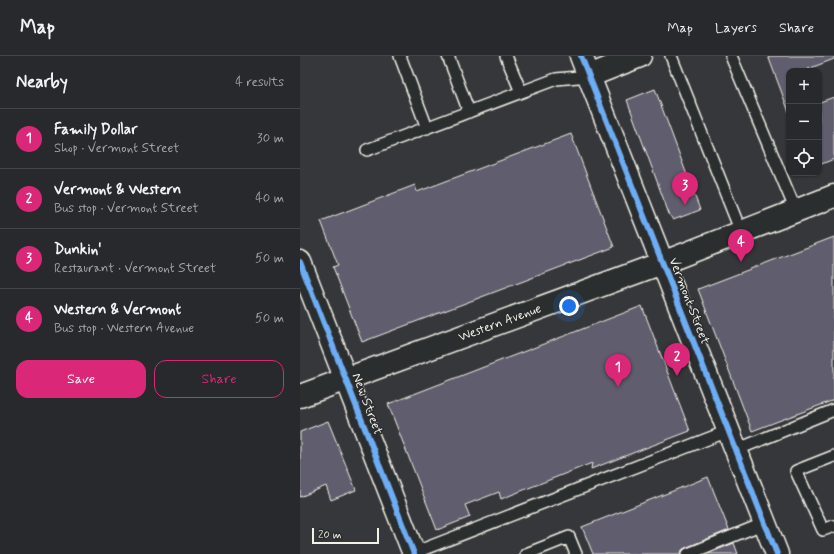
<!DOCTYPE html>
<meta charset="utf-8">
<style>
body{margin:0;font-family:Mynerve,sans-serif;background:#343538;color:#f1f3f6}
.controls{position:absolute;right:12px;top:12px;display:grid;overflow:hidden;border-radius:8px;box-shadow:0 1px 3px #0004}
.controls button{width:36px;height:36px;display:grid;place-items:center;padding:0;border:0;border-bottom:1px solid #444548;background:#28292c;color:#f1f3f6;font:20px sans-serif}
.scale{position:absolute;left:12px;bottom:10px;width:67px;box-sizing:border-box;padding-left:4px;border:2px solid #f4f1e8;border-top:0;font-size:11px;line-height:14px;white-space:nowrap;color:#f4f1e8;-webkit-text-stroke:3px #2a2d2e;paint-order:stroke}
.you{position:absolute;left:269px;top:250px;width:14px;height:14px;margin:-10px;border:3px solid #fff;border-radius:50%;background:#1a73e8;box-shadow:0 0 0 6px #1a73e833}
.badge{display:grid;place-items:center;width:26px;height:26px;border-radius:50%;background:#db2777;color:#fff;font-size:13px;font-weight:700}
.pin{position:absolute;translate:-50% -33px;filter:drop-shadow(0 1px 2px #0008)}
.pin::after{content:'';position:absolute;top:21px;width:14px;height:12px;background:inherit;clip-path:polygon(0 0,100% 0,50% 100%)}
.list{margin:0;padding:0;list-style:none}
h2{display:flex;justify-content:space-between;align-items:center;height:52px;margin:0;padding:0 16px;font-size:17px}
h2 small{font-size:13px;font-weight:400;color:#a5a6a9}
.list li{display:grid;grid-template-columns:26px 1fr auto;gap:12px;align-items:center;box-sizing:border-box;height:60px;padding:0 16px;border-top:1px solid #444548}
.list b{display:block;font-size:15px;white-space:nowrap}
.list p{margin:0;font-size:13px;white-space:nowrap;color:#a5a6a9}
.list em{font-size:13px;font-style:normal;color:#a5a6a9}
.actions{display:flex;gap:8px;padding:12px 16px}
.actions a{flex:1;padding:9px 0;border:1px solid #db2777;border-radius:12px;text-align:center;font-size:14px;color:#db2777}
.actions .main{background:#db2777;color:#fff}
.icon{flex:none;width:22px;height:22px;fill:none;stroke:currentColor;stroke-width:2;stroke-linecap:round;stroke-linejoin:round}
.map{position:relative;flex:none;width:534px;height:498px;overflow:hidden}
header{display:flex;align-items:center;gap:24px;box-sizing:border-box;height:56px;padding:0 20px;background:#28292c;border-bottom:1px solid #444548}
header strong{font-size:19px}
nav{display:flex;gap:22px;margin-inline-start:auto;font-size:14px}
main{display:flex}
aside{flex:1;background:#28292c}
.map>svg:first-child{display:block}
.building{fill:#605d6e;stroke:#f4f1e8}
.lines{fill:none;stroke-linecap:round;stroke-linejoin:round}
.lane-casing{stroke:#f4f1e8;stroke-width:14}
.street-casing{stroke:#f4f1e8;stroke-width:25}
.secondary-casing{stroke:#f4f1e8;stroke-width:25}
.lane{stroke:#2a2d2e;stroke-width:11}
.street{stroke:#2a2d2e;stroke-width:22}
.secondary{stroke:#2a2d2e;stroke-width:22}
.cycleway-casing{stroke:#2a2d2e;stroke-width:8}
.cycleway{stroke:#6dadf4;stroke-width:6}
.labels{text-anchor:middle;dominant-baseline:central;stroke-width:3;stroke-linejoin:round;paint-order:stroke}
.street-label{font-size:13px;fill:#f4f1e8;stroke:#2a2d2e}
</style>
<header>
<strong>Map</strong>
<nav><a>Map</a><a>Layers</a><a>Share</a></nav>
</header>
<main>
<aside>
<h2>Nearby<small>4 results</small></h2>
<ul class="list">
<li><span class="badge">1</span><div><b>Family Dollar</b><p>Shop · Vermont Street</p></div><em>30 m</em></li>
<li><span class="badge">2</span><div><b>Vermont &amp; Western</b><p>Bus stop · Vermont Street</p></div><em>40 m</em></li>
<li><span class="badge">3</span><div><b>Dunkin'</b><p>Restaurant · Vermont Street</p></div><em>50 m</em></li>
<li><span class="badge">4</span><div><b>Western &amp; Vermont</b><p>Bus stop · Western Avenue</p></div><em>50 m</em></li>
</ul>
<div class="actions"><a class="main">Save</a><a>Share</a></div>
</aside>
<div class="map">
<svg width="534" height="498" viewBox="0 0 534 498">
<rect width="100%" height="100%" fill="#35373b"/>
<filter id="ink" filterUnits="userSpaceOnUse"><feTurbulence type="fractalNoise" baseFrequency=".025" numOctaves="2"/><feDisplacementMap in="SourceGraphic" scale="8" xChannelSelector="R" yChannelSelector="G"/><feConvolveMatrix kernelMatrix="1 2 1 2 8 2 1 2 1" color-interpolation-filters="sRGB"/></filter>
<g filter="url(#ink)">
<path class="building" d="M 468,0 L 534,0 L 534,3 L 508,13 L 509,15 L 489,15 L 489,56 Z
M 355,33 L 400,154 L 373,164 L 369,158 L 327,44 Z
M 534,41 L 534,103 L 519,109 L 519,42 L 520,46 Z
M 271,78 L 314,191 L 62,286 L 33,211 L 38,209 L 21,165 L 115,129 L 117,136 Z
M 534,181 L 534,344 L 452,375 L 398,233 Z
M 342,250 L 390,375 L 291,413 L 292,407 L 201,443 L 199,436 L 165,449 L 170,461 L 137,474 L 88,348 Z
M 28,365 L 56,434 L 31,444 L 26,430 L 0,441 L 0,376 Z
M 408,421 L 429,474 L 385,492 L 382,494 L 381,498 L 293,498 L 282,471 Z
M 434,487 L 438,498 L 407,498 Z"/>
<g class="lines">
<defs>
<path id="lane" d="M 100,0 L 127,72
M 148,0 L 169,56
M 206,0 L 221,36
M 371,0 L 441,176
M 431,0 L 496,155
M 67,94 L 256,23 L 289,20
M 436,394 L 534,354
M 534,400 L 496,415 L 523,474 L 534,470
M 111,498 L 428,375
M 226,498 L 269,481 L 276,498
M 388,498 L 465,467"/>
<path id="street" d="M 289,20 L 340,0
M 0,206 L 114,498"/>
<path id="secondary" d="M 281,0 L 477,498
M 0,340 L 362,207 L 534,140"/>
</defs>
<use href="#lane" class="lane-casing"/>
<use href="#street" class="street-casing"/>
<use href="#secondary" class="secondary-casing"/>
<use href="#lane" class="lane"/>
<use href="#street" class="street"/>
<use href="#secondary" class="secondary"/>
<defs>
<path id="cycleway" d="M 281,0 L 477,498
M 0,206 L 114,498"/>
</defs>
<use href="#cycleway" class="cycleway-casing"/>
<use href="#cycleway" class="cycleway"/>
</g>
</g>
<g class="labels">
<g class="street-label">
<text transform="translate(389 245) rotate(69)">Vermont Street</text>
<text transform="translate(200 267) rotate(-20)">Western Avenue</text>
<text transform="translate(67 348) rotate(69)">New Street</text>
</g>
</g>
</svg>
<div class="controls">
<button>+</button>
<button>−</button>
<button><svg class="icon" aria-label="locate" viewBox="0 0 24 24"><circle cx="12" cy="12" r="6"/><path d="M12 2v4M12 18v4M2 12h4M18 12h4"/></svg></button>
</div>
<div class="scale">20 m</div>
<div class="you"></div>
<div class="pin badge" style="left:318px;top:331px">1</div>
<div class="pin badge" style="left:377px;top:320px">2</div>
<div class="pin badge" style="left:385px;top:149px">3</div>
<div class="pin badge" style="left:441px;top:206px">4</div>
</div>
</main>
